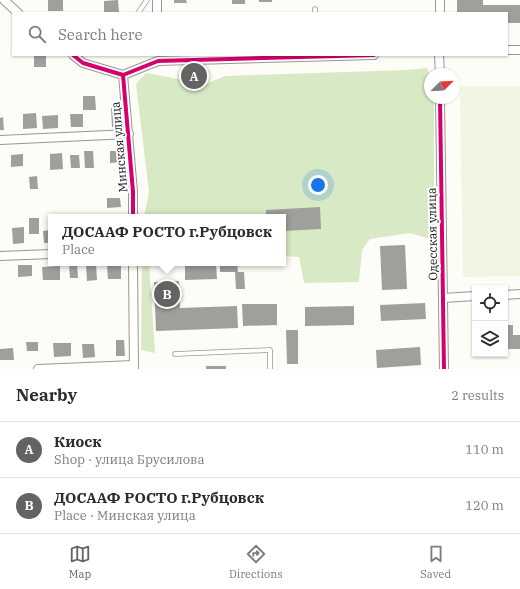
<!DOCTYPE html>
<meta charset="utf-8">
<style>
body{margin:0;font-family:"IBM Plex Serif",serif;background:#f2f2f3;color:#2b2b33}
.controls{position:absolute;right:12px;bottom:12px;display:grid;overflow:hidden;border-radius:0px;box-shadow:0 1px 3px #0004}
.controls button{width:36px;height:36px;display:grid;place-items:center;padding:0;border:0;border-bottom:1px solid #e1e1e2;background:#fff;color:#2b2b33;font:20px sans-serif}
.compass{position:absolute;left:424px;top:68px;width:36px;height:36px;border-radius:50%;background:#fff;box-shadow:0 1px 3px #0004;rotate:66deg}
.you{position:absolute;left:318px;top:185px;width:14px;height:14px;margin:-10px;border:3px solid #fff;border-radius:50%;background:#1a73e8;box-shadow:0 0 0 6px #1a73e833}
.badge{display:grid;place-items:center;width:26px;height:26px;border-radius:50%;background:#646362;color:#fff;font-size:13px;font-weight:700}
.pin{position:absolute;translate:-50% -50%;border:2px solid #fff;box-shadow:0 1px 4px #0006}
.popup{position:absolute;left:48px;top:214px;width:238px;height:52px;box-sizing:border-box;display:grid;place-content:center;border-radius:0px;background:#fff;filter:drop-shadow(0 1px 3px #0005);font-size:13px;white-space:nowrap;color:#7c7c81}
.popup b{font-size:15px;color:#2b2b33}
.popup::after{content:'';position:absolute;left:50%;top:100%;margin-left:-8px;border:8px solid transparent;border-top-color:#fff}
.list{margin:0;padding:0;list-style:none}
h2{display:flex;justify-content:space-between;align-items:center;height:52px;margin:0;padding:0 16px;font-size:17px}
h2 small{font-size:13px;font-weight:400;color:#7c7c81}
.list li{display:grid;grid-template-columns:26px 1fr auto;gap:12px;align-items:center;box-sizing:border-box;height:56px;padding:0 16px;border-top:1px solid #e1e1e2}
.list b{display:block;font-size:15px;white-space:nowrap}
.list p{margin:0;font-size:13px;white-space:nowrap;color:#7c7c81}
.list em{font-size:13px;font-style:normal;color:#7c7c81}
.icon{flex:none;width:22px;height:22px;fill:none;stroke:currentColor;stroke-width:2;stroke-linecap:round;stroke-linejoin:round}
.map{position:relative;flex:none;width:520px;height:369px;overflow:hidden}
.search{position:absolute;background:#fff;box-shadow:0 1px 3px #0004;left:12px;right:12px;top:12px;height:44px;display:flex;align-items:center;gap:10px;box-sizing:border-box;padding:0 14px;border-radius:0px;color:#7c7c81;font-size:15px}
.sheet{height:164px;background:#fff}
nav{display:flex;justify-content:space-around;align-items:center;box-sizing:border-box;height:56px;border-top:1px solid #e1e1e2;background:#fff;font-size:11px;color:#7c7c81}
nav a{display:grid;justify-items:center;gap:2px}
nav .on{color:#646362}
.map>svg:first-child{display:block}
.forest{fill:#d8eac5}
.pitch{fill:#f0f6e1}
.building{fill:#a19f9c}
.lines{fill:none;stroke-linecap:round;stroke-linejoin:round}
.service-casing{stroke:#979795;stroke-width:5.5}
.minor-casing{stroke:#979795;stroke-width:10}
.service{stroke:#fffffe;stroke-width:4}
.minor{stroke:#fffffe;stroke-width:8}
.cycleway-casing{stroke:#fff;stroke-width:6}
.cycleway{stroke:#d6006c;stroke-width:4}
.labels{text-anchor:middle;dominant-baseline:central;stroke-width:4;stroke-linejoin:round;paint-order:stroke}
.street-label{font-size:12px;fill:#111;stroke:#fff}
</style>
<div class="map">
<svg width="520" height="369" viewBox="0 0 520 369">
<rect width="100%" height="100%" fill="#fdfcf7"/>
<path class="forest" d="M 427,68 L 430,77 L 430,98 L 434,98 L 434,232 L 427,238 L 410,233 L 370,239 L 362,250 L 359,282 L 304,283 L 299,257 L 283,256 L 283,217 L 144,217 L 149,192 L 136,84 L 146,73 L 168,77 L 204,85 L 225,76 L 407,70 Z
M 142,263 L 149,263 L 155,353 L 141,350 Z"/>
<path class="pitch" d="M 520,86 L 520,276 L 463,277 L 460,86 Z"/>
<path class="building" d="M 48,0 L 63,0 L 63,11 L 48,11 Z
M 118,0 L 119,12 L 104,12 L 104,1 Z
M 174,0 L 186,0 L 187,3 L 174,3 Z
M 232,0 L 245,0 L 245,4 L 232,4 Z
M 259,0 L 272,0 L 272,2 L 259,2 Z
M 457,0 L 483,0 L 483,5 L 520,5 L 520,23 L 507,23 L 507,13 L 457,13 Z
M 34,55 L 46,55 L 46,67 L 34,67 Z
M 190,73 L 198,73 L 198,79 L 190,79 Z
M 83,96 L 95,96 L 96,110 L 83,110 Z
M 111,108 L 121,108 L 122,127 L 112,127 Z
M 36,113 L 37,128 L 23,129 L 23,114 Z
M 70,114 L 83,114 L 83,127 L 71,127 Z
M 58,115 L 58,128 L 43,129 L 42,116 Z
M 3,117 L 4,130 L 0,130 L 0,118 Z
M 84,151 L 93,151 L 94,168 L 85,168 Z
M 110,151 L 120,151 L 121,162 L 110,163 Z
M 62,153 L 63,169 L 50,170 L 50,154 Z
M 23,154 L 23,166 L 11,167 L 11,155 Z
M 70,155 L 79,155 L 80,168 L 71,168 Z
M 37,176 L 38,189 L 30,189 L 29,177 Z
M 107,198 L 120,198 L 121,207 L 107,208 Z
M 320,207 L 321,229 L 283,231 L 283,217 L 266,217 L 266,210 Z
M 29,218 L 39,218 L 39,234 L 29,234 Z
M 24,227 L 24,243 L 13,244 L 12,228 Z
M 51,230 L 51,243 L 44,243 L 43,231 Z
M 405,245 L 407,289 L 382,290 L 380,246 Z
M 185,263 L 216,263 L 217,279 L 185,280 Z
M 220,263 L 237,263 L 238,272 L 244,272 L 245,289 L 236,289 L 235,272 L 220,272 Z
M 69,264 L 77,264 L 78,278 L 70,278 Z
M 96,264 L 97,280 L 87,281 L 86,265 Z
M 121,264 L 121,279 L 108,279 L 107,265 Z
M 18,265 L 32,265 L 32,276 L 18,277 Z
M 60,266 L 60,280 L 43,280 L 42,267 Z
M 179,281 L 180,308 L 237,306 L 238,328 L 156,331 L 154,282 Z
M 425,303 L 426,319 L 381,321 L 380,305 Z
M 242,304 L 277,304 L 277,325 L 243,326 Z
M 354,306 L 354,325 L 305,326 L 305,307 Z
M 505,325 L 513,325 L 513,335 L 520,335 L 520,349 L 505,349 Z
M 286,330 L 298,330 L 298,364 L 287,364 Z
M 116,340 L 124,340 L 125,356 L 116,356 Z
M 26,342 L 38,342 L 38,351 L 27,351 Z
M 53,343 L 71,343 L 71,356 L 54,357 Z
M 82,344 L 94,344 L 95,357 L 83,358 Z
M 420,347 L 421,365 L 377,368 L 376,350 Z
M 13,348 L 14,360 L 0,360 L 0,349 Z
M 206,366 L 226,366 L 226,369 L 206,369 Z"/>
<g class="lines">
<defs>
<path id="service" d="M 138,13 L 147,0
M 315,13 L 315,9
M 175,354 L 270,350 L 270,369"/>
<path id="minor" d="M 4,0 L 18,13
M 157,0 L 157,13
M 440,13 L 440,0
M 507,50 L 520,50
M 73,55 L 83,63 L 123,75 L 158,61 L 374,55
M 439,55 L 440,74
M 123,75 L 133,192 L 133,217
M 440,98 L 444,369
M 0,140 L 129,134
M 0,256 L 51,254
M 133,263 L 134,369
M 505,295 L 520,294
M 443,298 L 475,296
M 38,369 L 134,365"/>
</defs>
<use href="#service" class="service-casing"/>
<use href="#minor" class="minor-casing"/>
<use href="#service" class="service"/>
<use href="#minor" class="minor"/>
<defs>
<path id="cycleway" d="M 73,55 L 83,63 L 123,75 L 158,61 L 374,55
M 123,75 L 133,192 L 133,217
M 440,98 L 444,369"/>
</defs>
<use href="#cycleway" class="cycleway-casing"/>
<use href="#cycleway" class="cycleway"/>
</g>
<g class="labels">
<g class="street-label">
<text transform="translate(119 147) rotate(-95)">Минская улица</text>
<text transform="translate(432 234) rotate(-91)">Одесская улица</text>
</g>
</g>
</svg>
<div class="controls">
<button><svg class="icon" aria-label="locate" viewBox="0 0 24 24"><circle cx="12" cy="12" r="6"/><path d="M12 2v4M12 18v4M2 12h4M18 12h4"/></svg></button>
<button><svg class="icon" aria-label="layers" viewBox="0 0 24 24"><path d="M12 4l9 5-9 5-9-5zM3 14l9 5 9-5"/></svg></button>
</div>
<svg class="compass" viewBox="-18 -18 36 36"><path d="M0-13l5 13h-10z" fill="#e53935"/><path d="M0 13l5-13h-10z" fill="#7c7c81"/></svg>
<div class="you"></div>
<div class="pin badge" style="left:194px;top:76px">A</div>
<div class="pin badge" style="left:167px;top:294px">B</div>
<div class="popup"><b>ДОСААФ РОСТО г.Рубцовск</b>Place</div>
<div class="search"><svg class="icon" aria-label="search" viewBox="0 0 24 24"><circle cx="10" cy="10" r="6"/><path d="M15 15l6 6"/></svg>Search here</div>
</div>
<section class="sheet">
<h2>Nearby<small>2 results</small></h2>
<ul class="list">
<li><span class="badge">A</span><div><b>Киоск</b><p>Shop · улица Брусилова</p></div><em>110 m</em></li>
<li><span class="badge">B</span><div><b>ДОСААФ РОСТО г.Рубцовск</b><p>Place · Минская улица</p></div><em>120 m</em></li>
</ul>
</section>
<nav>
<a class="on"><svg class="icon" aria-label="map" viewBox="0 0 24 24"><path d="M3 6l6-2 6 2 6-2v14l-6 2-6-2-6 2zM9 4v14M15 6v14"/></svg>Map</a>
<a><svg class="icon" aria-label="directions" viewBox="0 0 24 24"><path d="M12 3l9 9-9 9-9-9zM9 14v-3h6M13 9l2 2-2 2"/></svg>Directions</a>
<a><svg class="icon" aria-label="saved" viewBox="0 0 24 24"><path d="M7 4h10v16l-5-4-5 4z"/></svg>Saved</a>
</nav>
